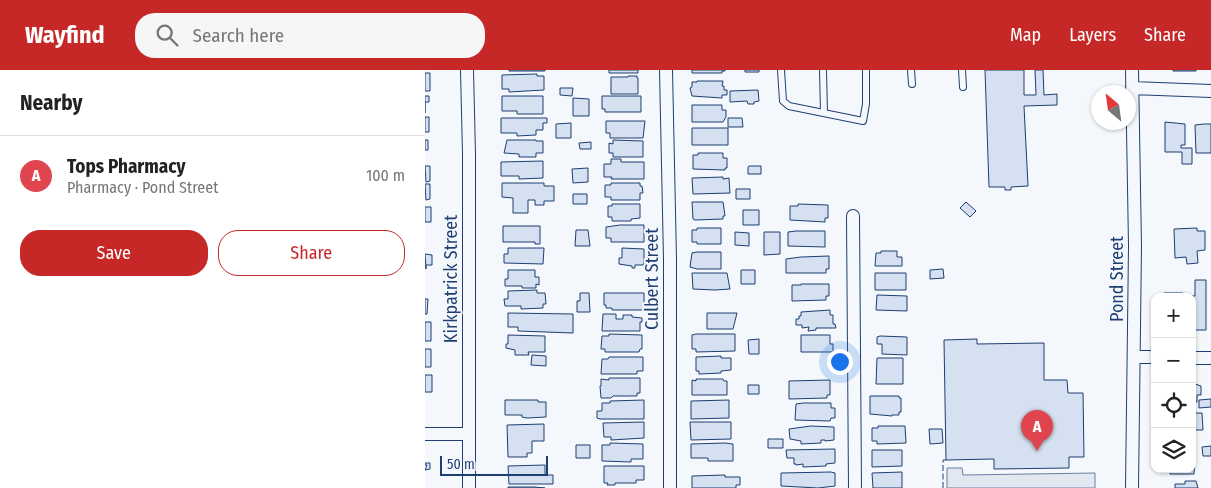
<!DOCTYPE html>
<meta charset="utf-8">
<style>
body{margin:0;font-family:"Fira Sans Condensed",sans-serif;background:#f6f6f6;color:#222}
.controls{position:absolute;right:15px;bottom:15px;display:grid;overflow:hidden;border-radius:10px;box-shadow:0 1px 4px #0004}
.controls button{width:45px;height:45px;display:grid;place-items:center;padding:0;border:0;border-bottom:1px solid #e0e0e0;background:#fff;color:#222;font:25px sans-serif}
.compass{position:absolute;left:666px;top:15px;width:45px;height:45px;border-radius:50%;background:#fff;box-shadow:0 1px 4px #0004;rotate:331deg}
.scale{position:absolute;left:15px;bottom:12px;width:108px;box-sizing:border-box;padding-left:5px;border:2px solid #1d3f73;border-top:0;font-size:14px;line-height:18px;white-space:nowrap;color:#1d3f73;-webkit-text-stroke:4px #f4f7fb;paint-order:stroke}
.you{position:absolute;left:414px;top:291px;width:18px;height:18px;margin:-12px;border:4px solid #fff;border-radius:50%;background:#1a73e8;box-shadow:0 0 0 8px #1a73e833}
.badge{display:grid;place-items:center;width:32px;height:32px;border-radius:50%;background:#c62828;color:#fff;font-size:16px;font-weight:700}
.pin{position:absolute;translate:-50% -41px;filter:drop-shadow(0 1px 2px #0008)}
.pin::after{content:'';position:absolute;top:26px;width:18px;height:15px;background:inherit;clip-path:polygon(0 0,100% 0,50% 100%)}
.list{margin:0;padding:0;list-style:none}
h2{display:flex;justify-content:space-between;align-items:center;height:65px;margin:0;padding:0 20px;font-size:21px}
h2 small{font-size:16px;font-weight:400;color:#767676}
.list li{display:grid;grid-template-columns:32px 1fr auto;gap:15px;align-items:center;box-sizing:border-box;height:80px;padding:0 20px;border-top:1px solid #e0e0e0}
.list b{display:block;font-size:19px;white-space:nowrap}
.list p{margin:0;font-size:16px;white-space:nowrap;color:#767676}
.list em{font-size:16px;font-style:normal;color:#767676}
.actions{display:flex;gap:10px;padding:15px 20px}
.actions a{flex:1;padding:11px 0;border:1px solid #c62828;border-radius:20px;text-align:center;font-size:18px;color:#c62828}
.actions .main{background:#c62828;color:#fff}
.icon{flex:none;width:28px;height:28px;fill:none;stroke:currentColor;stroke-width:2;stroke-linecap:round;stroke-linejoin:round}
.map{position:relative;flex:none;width:786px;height:418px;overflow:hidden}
header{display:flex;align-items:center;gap:30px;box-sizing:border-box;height:70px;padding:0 25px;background:#c62828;color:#fff}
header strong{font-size:24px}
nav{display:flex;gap:28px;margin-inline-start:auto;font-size:18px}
.search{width:350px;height:45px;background:#f6f6f6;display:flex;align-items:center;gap:12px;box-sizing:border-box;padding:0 18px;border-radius:20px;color:#767676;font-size:19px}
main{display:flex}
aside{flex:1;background:#fff}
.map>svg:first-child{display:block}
.parking{fill:#e3e8f0;stroke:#687fa3}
.building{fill:#d5e0f0;stroke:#1d3f73}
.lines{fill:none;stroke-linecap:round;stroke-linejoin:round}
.service-casing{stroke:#1d3f73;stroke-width:8}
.minor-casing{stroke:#1d3f73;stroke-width:14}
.service{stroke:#f4f7fb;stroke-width:6}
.minor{stroke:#f4f7fb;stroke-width:12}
.fence{stroke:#1d3f73;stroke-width:1;stroke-dasharray:6 2.5;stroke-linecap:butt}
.labels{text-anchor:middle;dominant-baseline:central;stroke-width:4;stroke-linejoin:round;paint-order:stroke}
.street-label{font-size:18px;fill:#1d3f73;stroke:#f4f7fb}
</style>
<header>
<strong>Wayfind</strong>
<div class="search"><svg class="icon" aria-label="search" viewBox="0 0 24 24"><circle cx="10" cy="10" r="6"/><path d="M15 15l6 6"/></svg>Search here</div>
<nav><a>Map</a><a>Layers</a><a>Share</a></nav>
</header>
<main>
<aside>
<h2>Nearby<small></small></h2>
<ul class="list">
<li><span class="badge" style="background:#e0444e">A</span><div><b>Tops Pharmacy</b><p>Pharmacy · Pond Street</p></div><em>100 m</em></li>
</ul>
<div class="actions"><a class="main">Save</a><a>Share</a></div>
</aside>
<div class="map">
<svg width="786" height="418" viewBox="0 0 786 418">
<rect width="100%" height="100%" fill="#f4f7fb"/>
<path class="parking" d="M 522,398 L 537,398 L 538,405 L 670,403 L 670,418 L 522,418 Z"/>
<path class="building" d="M 84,0 L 120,0 L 120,1 L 84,1 Z
M 184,0 L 213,0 L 213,3 L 184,3 Z
M 267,0 L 300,0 L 300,1 L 297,1 L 297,3 L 267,3 Z
M 320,0 L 334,0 L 334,2 L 320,2 Z
M 560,0 L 599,0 L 599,25 L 611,25 L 610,0 L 618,0 L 619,25 L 632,24 L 632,35 L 599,36 L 603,116 L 586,117 L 586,120 L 580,120 L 580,117 L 564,117 Z
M 748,0 L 771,0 L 771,1 L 748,1 Z
M 0,3 L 5,3 L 5,21 L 0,21 Z
M 112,4 L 112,6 L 119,6 L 119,20 L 84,22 L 84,19 L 77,19 L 77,5 Z
M 203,6 L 212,6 L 212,8 L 213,8 L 213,24 L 186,24 L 186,7 L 203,7 Z
M 272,11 L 298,11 L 297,16 L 299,16 L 299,20 L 302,20 L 302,25 L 297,25 L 297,28 L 267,26 L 265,18 L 267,17 L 267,12 L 272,12 Z
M 135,18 L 148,18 L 147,26 L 135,25 Z
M 333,20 L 334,31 L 329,32 L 329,34 L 323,34 L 322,31 L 305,32 L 305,21 Z
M 0,26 L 4,26 L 4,32 L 0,32 L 0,43 Z
M 77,26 L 118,26 L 118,44 L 92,44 L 92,41 L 77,41 Z
M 177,26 L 216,26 L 216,42 L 180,42 L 180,39 L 177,39 Z
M 148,28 L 164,29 L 164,46 L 148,46 Z
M 267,35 L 297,35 L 297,40 L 301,40 L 301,47 L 298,52 L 267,52 Z
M 0,47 L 4,47 L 4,62 L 0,62 Z
M 76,48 L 122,48 L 122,53 L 118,53 L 118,60 L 111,60 L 111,65 L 92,66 L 92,63 L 76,63 Z
M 303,48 L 317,48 L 318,57 L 303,57 Z
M 181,51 L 220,51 L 218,68 L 185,68 L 185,63 L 181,63 Z
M 740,52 L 760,54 L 760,75 L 756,75 L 756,78 L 767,78 L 767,94 L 757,94 L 757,82 L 740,82 Z
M 146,53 L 146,68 L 131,68 L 131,54 Z
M 779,54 L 786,54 L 786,83 L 771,83 L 770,55 Z
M 267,58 L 303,58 L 303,75 L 267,75 Z
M 0,70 L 3,70 L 3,80 L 0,80 Z
M 82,70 L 111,70 L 111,71 L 118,71 L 118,83 L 111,83 L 111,87 L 94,87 L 94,84 L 79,83 Z
M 188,70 L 218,71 L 218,87 L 188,87 L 188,83 L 184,83 L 184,73 L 188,74 Z
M 166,72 L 166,79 L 155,79 L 154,73 Z
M 273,83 L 298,83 L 298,88 L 302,88 L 302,98 L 300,98 L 300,100 L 268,99 L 268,85 L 273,85 Z
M 186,89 L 196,89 L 196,92 L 219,92 L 219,109 L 186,109 L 187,107 L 179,107 L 179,94 L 186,94 Z
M 118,91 L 118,108 L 94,109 L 94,106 L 76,106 L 76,92 Z
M 0,96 L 5,96 L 5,111 L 1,112 Z
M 324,96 L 336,96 L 336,104 L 323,104 L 323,97 Z
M 163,98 L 163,112 L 148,113 L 147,99 Z
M 298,107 L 298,109 L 304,108 L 305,123 L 268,124 L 267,108 Z
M 77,113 L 119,113 L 119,116 L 129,116 L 129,131 L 119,131 L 119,135 L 110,135 L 110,130 L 103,130 L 103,143 L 88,143 L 88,128 L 77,127 Z
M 186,113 L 215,113 L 215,116 L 217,116 L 218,123 L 215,123 L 215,130 L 186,130 L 186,127 L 180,127 L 180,115 L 186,115 Z
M 0,114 L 5,114 L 5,129 L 1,130 Z
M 311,119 L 325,119 L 325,129 L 311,129 Z
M 148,124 L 162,124 L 162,134 L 148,134 Z
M 267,132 L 298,132 L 300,146 L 298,146 L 298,149 L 270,150 L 268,149 Z
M 541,132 L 551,141 L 545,147 L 535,138 Z
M 187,134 L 215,134 L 215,148 L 206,149 L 206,151 L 187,151 L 187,147 L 183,147 L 183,136 L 187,136 Z
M 373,134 L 403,135 L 403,148 L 400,148 L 400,152 L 365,150 L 365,136 L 373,136 Z
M 0,137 L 6,137 L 6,152 L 0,152 Z
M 318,140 L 334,140 L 334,155 L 318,155 Z
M 195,155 L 219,155 L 219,172 L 186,172 L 186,168 L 181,168 L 181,157 Z
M 78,156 L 115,156 L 115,174 L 110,174 L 110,172 L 78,172 Z
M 272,158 L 296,158 L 296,174 L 272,174 L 272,172 L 267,172 L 267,160 L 272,160 Z
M 772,158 L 772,161 L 780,161 L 780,180 L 772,181 L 773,193 L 762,194 L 761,187 L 750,188 L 749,159 Z
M 151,160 L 163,160 L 165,176 L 150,176 Z
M 371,161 L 400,161 L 400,177 L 363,176 L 363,162 Z
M 310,162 L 324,163 L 324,176 L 310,175 Z
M 339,162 L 355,162 L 355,184 L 339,185 Z
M 83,178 L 119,178 L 118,194 L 79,193 L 79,184 L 83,184 Z
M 197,178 L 219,179 L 219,195 L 210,195 L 210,198 L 207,198 L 207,196 L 194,194 L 194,188 L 197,188 Z
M 456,181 L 472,181 L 472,187 L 477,187 L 477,196 L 450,196 L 451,183 L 456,183 Z
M 272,182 L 296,182 L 296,199 L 272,199 L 265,197 L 267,183 Z
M 0,184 L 7,185 L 7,195 L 1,195 L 1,199 Z
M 404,186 L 404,199 L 401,199 L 401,203 L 361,203 L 361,189 L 376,187 Z
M 518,199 L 519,208 L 505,209 L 505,200 Z
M 83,200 L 110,200 L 110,207 L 114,207 L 114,215 L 111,214 L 111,218 L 97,218 L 97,216 L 80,216 L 80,209 L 83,209 Z
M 316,200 L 330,200 L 330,214 L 316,214 Z
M 267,203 L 302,203 L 305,219 L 290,220 L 268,219 Z
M 450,203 L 481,203 L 481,220 L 450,220 Z
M 770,210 L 781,210 L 781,260 L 767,260 L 767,227 L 765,226 L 770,226 Z
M 376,214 L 404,214 L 404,226 L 401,226 L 401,230 L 367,231 L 367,215 L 376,215 Z
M 112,220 L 112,223 L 120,223 L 121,234 L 118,234 L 118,238 L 96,239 L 96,236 L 80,236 L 79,229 L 83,229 L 83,221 Z
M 155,223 L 164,223 L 165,242 L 152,242 L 152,231 L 155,231 Z
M 179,223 L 219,223 L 219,237 L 220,237 L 220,240 L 187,240 L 187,238 L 181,238 L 181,235 L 179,235 Z
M 739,223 L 758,223 L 758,227 L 739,227 Z
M 452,225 L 482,226 L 482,241 L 451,240 Z
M 0,229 L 3,229 L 2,244 L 0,244 Z
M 405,240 L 405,245 L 408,245 L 408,254 L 410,254 L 411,258 L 391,258 L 391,260 L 383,261 L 384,257 L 377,258 L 377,255 L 371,255 L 371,249 L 374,249 L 374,246 L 376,246 L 376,242 Z
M 83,243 L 148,244 L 148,263 L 93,261 L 93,257 L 83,257 Z
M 282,243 L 312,243 L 308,259 L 282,259 Z
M 178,244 L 191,244 L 191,249 L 198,249 L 198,245 L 207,245 L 207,247 L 217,248 L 217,252 L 215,252 L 215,261 L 177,261 Z
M 0,252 L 6,252 L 6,271 L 0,271 Z
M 184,264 L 217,265 L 217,279 L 215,279 L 214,282 L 180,282 L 180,279 L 176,279 L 177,266 L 184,266 Z
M 271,264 L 310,264 L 310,281 L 271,282 L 271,279 L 267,279 L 267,265 Z
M 83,265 L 120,266 L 120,282 L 103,282 L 104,285 L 90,285 L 90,280 L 81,278 L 81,274 L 83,274 Z
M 376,265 L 405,265 L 405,274 L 408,274 L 408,282 L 376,282 Z
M 455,266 L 482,267 L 482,285 L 457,284 L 457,274 L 452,274 L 452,267 Z
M 334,269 L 334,284 L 324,284 L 323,270 Z
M 552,269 L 552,274 L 619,273 L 619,310 L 642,310 L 643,323 L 658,323 L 659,387 L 644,387 L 644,398 L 569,399 L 569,389 L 521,390 L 519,270 Z
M 0,279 L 6,279 L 6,297 L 0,297 Z
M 107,285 L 121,286 L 121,296 L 106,295 Z
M 296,286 L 296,288 L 306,288 L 306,300 L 296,301 L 296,303 L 274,304 L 274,301 L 271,301 L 271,287 Z
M 184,287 L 218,287 L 218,301 L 212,301 L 212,304 L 176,304 L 177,289 L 183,289 Z
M 452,288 L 478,288 L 478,314 L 451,314 Z
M 0,305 L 7,305 L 7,322 L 0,322 Z
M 184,308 L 215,308 L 215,323 L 212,323 L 212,326 L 188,326 L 186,328 L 176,328 L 175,316 L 176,316 L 176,309 L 184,310 Z
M 271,309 L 298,309 L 299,311 L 302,311 L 302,325 L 267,325 L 267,310 L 271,311 Z
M 405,310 L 405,325 L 402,325 L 402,328 L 364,329 L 364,311 Z
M 767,313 L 776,316 L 776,325 L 772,325 L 772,332 L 767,332 Z
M 323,315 L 334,315 L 334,324 L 323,324 Z
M 445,326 L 474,326 L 474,328 L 476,328 L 476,342 L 474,342 L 474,345 L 467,345 L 467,346 L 445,344 Z
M 786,329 L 786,337 L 774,338 L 774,330 Z
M 80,330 L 113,330 L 113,332 L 121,332 L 121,347 L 102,348 L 97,347 L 97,345 L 80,345 Z
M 219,330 L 219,349 L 175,349 L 172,348 L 172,341 L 177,341 L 177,333 L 185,333 L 185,331 Z
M 304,330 L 304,348 L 266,349 L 266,331 Z
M 378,333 L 406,333 L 406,338 L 410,338 L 410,348 L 406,348 L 405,351 L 370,350 L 371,334 Z
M 767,343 L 777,343 L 778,360 L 767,360 Z
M 219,352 L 219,368 L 186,370 L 186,367 L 179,367 L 178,353 Z
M 265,352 L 306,352 L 306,369 L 266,370 Z
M 119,354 L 119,371 L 107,371 L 107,383 L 102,383 L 102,387 L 83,387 L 82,355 Z
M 386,356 L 409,357 L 409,370 L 400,371 L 400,370 L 396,370 L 396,373 L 376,374 L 376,371 L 365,369 L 364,359 Z
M 453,356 L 480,356 L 481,373 L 452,374 L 452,371 L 447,371 L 447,358 L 453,358 Z
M 504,359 L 517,359 L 518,373 L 505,374 Z
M 767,364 L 769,364 L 769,380 L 767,380 Z
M 343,369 L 358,369 L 358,378 L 343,378 Z
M 185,373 L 218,374 L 218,389 L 206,389 L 206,392 L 177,391 L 177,375 L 185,375 Z
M 300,373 L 308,374 L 308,391 L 283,391 L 283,388 L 266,388 L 266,374 Z
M 151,375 L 165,375 L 165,388 L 151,388 Z
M 786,376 L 786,386 L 778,386 L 777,377 Z
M 410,379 L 410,393 L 401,394 L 401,396 L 378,397 L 378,394 L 371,395 L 371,394 L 369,394 L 369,388 L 362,388 L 361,380 Z
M 447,380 L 477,380 L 477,396 L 447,397 Z
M 767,387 L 770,387 L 769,404 L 745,404 L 745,399 L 767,399 Z
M 0,393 L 5,393 L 5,399 L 0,400 L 2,395 L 0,395 Z
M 120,395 L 120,405 L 128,405 L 128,414 L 84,414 L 83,396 Z
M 179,396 L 219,396 L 219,410 L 211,410 L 211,413 L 190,413 L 190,415 L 182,415 L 183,413 L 179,413 Z
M 406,402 L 410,403 L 410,416 L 393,418 L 356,416 L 356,403 Z
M 477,402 L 477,418 L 448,418 L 447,403 Z
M 300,405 L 300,407 L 315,407 L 315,415 L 311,415 L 311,418 L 267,418 L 267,406 Z
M 760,411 L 771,411 L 773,418 L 750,418 L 750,414 L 760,414 Z
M 83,417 L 109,417 L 120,418 L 83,418 Z"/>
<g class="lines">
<defs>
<path id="service" d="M 356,0 L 358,31 L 364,36 L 438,51 L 441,34 L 441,0
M 398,0 L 399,43
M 486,0 L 487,14
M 537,0 L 538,17"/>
<path id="minor" d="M 42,0 L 44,84 L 44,418
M 241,0 L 245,189 L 245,418
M 707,18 L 786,21
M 428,146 L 430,418
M 709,287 L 730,287
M 767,288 L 786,288
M 0,364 L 43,364
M 707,418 L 710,176 L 707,0"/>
</defs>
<use href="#service" class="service-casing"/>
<use href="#minor" class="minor-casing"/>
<use href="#service" class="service"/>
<use href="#minor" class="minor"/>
<path class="fence" d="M 518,418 L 518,390 L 521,390"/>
</g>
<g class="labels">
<g class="street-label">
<text transform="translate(26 209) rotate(-90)">Kirkpatrick Street</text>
<text transform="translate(227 209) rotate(-90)">Culbert Street</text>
<text transform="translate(692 209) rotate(-90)">Pond Street</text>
</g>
</g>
</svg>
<div class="controls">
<button>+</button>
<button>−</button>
<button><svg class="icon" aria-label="locate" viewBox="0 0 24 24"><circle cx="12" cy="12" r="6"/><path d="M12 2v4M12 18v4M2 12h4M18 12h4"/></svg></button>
<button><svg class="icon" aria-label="layers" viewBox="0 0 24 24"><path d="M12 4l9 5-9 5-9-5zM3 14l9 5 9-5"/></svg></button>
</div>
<svg class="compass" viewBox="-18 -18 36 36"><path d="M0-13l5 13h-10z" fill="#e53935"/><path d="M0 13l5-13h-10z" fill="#767676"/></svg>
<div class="scale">50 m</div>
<div class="you"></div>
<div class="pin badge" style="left:612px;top:381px;background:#e0444e">A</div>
</div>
</main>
